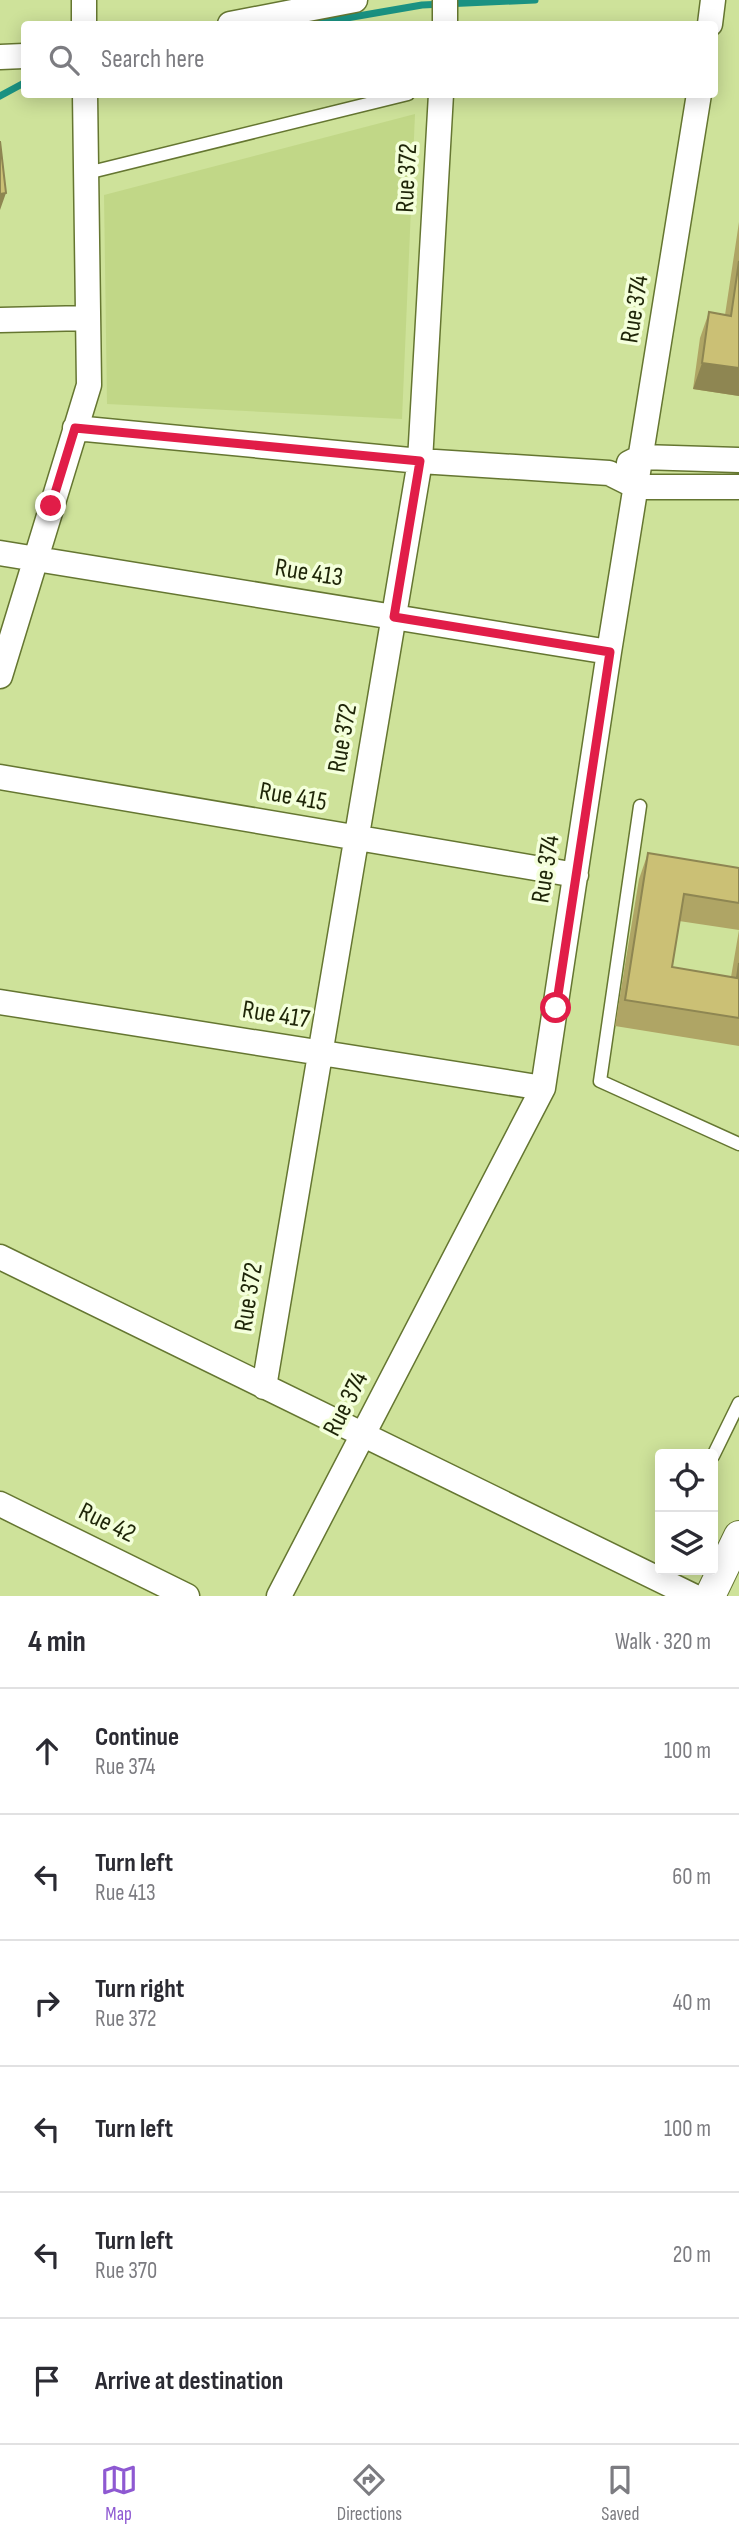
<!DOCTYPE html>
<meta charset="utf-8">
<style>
body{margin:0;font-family:"Sofia Sans Condensed",sans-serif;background:#f2f2f3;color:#2b2b33}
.controls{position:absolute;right:21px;bottom:21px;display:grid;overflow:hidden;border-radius:7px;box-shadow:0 4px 18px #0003}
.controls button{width:63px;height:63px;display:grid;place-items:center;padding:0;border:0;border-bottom:2px solid #e1e1e2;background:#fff;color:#2b2b33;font:35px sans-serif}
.stop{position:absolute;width:21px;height:21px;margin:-16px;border:5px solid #e11d48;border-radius:50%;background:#fff}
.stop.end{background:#e11d48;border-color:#fff;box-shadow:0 2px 7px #0008}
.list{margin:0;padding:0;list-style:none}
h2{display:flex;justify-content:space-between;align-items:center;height:91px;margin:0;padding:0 28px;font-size:30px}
h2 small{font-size:23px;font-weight:400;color:#7c7c81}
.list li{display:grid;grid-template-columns:46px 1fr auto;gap:21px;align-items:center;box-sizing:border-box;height:126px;padding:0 28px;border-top:2px solid #e1e1e2}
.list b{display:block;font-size:26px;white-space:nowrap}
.list p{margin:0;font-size:23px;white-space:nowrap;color:#7c7c81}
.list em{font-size:23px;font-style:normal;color:#7c7c81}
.icon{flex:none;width:38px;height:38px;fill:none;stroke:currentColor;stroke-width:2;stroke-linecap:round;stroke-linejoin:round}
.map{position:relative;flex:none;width:739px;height:1596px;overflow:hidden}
.search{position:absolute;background:#fff;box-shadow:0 4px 18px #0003;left:21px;right:21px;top:21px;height:77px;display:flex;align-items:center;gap:18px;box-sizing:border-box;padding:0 24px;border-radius:7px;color:#7c7c81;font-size:26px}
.sheet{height:847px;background:#fff}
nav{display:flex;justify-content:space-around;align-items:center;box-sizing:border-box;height:98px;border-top:2px solid #e1e1e2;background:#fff;font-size:19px;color:#7c7c81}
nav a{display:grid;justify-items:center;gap:4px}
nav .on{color:#8e59d2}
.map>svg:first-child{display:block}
.built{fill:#c1d787}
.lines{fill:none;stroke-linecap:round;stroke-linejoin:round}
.stream{stroke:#1a9282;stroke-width:7}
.service-casing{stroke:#657631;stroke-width:15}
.minor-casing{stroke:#657631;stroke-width:27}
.tertiary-casing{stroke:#657631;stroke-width:32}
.service{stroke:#fff;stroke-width:12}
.minor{stroke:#fff;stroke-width:24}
.tertiary{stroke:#fff;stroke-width:30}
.wall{fill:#afa565;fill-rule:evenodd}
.shaded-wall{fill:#8e8652}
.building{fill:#cbc075;stroke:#8e8652;stroke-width:2}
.route{stroke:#e11d48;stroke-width:9}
.labels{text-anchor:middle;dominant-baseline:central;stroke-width:7;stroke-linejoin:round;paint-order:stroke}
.street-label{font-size:26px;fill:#1e2508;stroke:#f4ffdb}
</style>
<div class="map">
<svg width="739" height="1596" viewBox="0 0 739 1596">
<rect width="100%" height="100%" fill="#cee29a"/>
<path class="built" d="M 415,114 L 402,419 L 107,404 L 104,195 Z"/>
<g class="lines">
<path class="stream" d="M 312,24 L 422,5 L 535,0
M 0,96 L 24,83"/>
<defs>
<path id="service" d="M 87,173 L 408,94
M 640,806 L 600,1081 L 739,1144
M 713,1456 L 739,1403"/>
<path id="minor" d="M 84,0 L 84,24
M 230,24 L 355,0
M 445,24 L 445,0
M 710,24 L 713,0
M 0,57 L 24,56
M 0,320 L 88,318
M 75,428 L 420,461 L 609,473 L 637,487 L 739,487
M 629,463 L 641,457 L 739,460
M 0,553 L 609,652
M 0,676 L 89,385 L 85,94
M 0,777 L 576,875
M 0,1002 L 543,1088
M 0,1257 L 693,1596
M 264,1387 L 420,461 L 441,94
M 0,1504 L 187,1596
M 279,1596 L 543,1088 L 609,652 L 699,94"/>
<path id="tertiary" d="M 710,1596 L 739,1536"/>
</defs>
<use href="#service" class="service-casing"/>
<use href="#minor" class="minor-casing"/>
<use href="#tertiary" class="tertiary-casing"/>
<use href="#service" class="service"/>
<use href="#minor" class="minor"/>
<use href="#tertiary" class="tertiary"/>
</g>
<path class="wall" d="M 739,222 L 739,396 L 693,389 L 700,338 L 709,312 L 725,315 Z
M 648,853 L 739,868 L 739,1046 L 615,1026 L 639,879 ZM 679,921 L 739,930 L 731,977 L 672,967 Z"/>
<path class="shaded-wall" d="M 6,193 L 0,210 L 0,194 Z
M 702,363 L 739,368 L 739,396 L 693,389 Z"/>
<path class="building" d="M 0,141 L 6,193 L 0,194 Z
M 739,261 L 739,368 L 702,363 L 709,312 L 731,316 Z
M 648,853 L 739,868 L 739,903 L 684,894 L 672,967 L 737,978 L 739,963 L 739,1018 L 625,1000 Z"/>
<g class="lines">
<path class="route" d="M 51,506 L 75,428 L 420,461 L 394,617 L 610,652 L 556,1008"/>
</g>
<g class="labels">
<g class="street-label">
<text transform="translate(407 178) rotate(-87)">Rue 372</text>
<text transform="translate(635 309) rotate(-81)">Rue 374</text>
<text transform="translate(309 573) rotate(9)">Rue 413</text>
<text transform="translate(343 738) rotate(-80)">Rue 372</text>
<text transform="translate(293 797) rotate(10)">Rue 415</text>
<text transform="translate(546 869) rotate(-81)">Rue 374</text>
<text transform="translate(276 1015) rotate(9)">Rue 417</text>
<text transform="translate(249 1297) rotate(-81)">Rue 372</text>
<text transform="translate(346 1404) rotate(-63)">Rue 374</text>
<text transform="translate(107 1523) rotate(26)">Rue 42</text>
</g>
</g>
</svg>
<div class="controls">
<button><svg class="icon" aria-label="locate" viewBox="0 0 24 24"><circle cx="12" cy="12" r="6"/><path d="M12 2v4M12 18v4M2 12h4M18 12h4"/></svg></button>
<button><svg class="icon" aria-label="layers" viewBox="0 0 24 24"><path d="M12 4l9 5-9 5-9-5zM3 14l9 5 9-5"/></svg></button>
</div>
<div class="stop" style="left:556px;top:1008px"></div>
<div class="stop end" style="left:51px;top:506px"></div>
<div class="search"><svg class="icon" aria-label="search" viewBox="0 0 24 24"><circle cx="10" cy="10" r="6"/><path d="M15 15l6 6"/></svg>Search here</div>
</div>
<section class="sheet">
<h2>4 min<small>Walk · 320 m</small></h2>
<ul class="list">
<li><svg class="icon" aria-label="ahead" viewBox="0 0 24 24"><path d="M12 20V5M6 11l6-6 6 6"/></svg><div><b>Continue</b><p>Rue 374</p></div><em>100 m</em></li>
<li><svg class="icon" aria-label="left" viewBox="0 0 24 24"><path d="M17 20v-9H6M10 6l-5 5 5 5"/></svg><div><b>Turn left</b><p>Rue 413</p></div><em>60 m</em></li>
<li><svg class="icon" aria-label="right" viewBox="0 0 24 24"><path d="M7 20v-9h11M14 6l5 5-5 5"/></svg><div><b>Turn right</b><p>Rue 372</p></div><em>40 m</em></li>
<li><svg class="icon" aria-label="left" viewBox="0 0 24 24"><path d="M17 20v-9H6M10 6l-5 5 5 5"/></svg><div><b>Turn left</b></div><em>100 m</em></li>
<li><svg class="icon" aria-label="left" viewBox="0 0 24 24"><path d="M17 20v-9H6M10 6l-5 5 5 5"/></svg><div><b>Turn left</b><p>Rue 370</p></div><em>20 m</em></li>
<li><svg class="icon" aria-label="arrive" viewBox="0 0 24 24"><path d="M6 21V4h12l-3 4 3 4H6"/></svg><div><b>Arrive at destination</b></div></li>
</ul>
</section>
<nav>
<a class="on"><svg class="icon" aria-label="map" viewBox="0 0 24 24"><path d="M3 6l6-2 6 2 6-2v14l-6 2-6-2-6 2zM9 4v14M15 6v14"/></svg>Map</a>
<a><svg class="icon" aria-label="directions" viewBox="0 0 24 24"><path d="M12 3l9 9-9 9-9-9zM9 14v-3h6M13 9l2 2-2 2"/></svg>Directions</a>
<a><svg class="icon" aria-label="saved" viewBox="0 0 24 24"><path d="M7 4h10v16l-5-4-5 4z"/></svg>Saved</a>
</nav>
